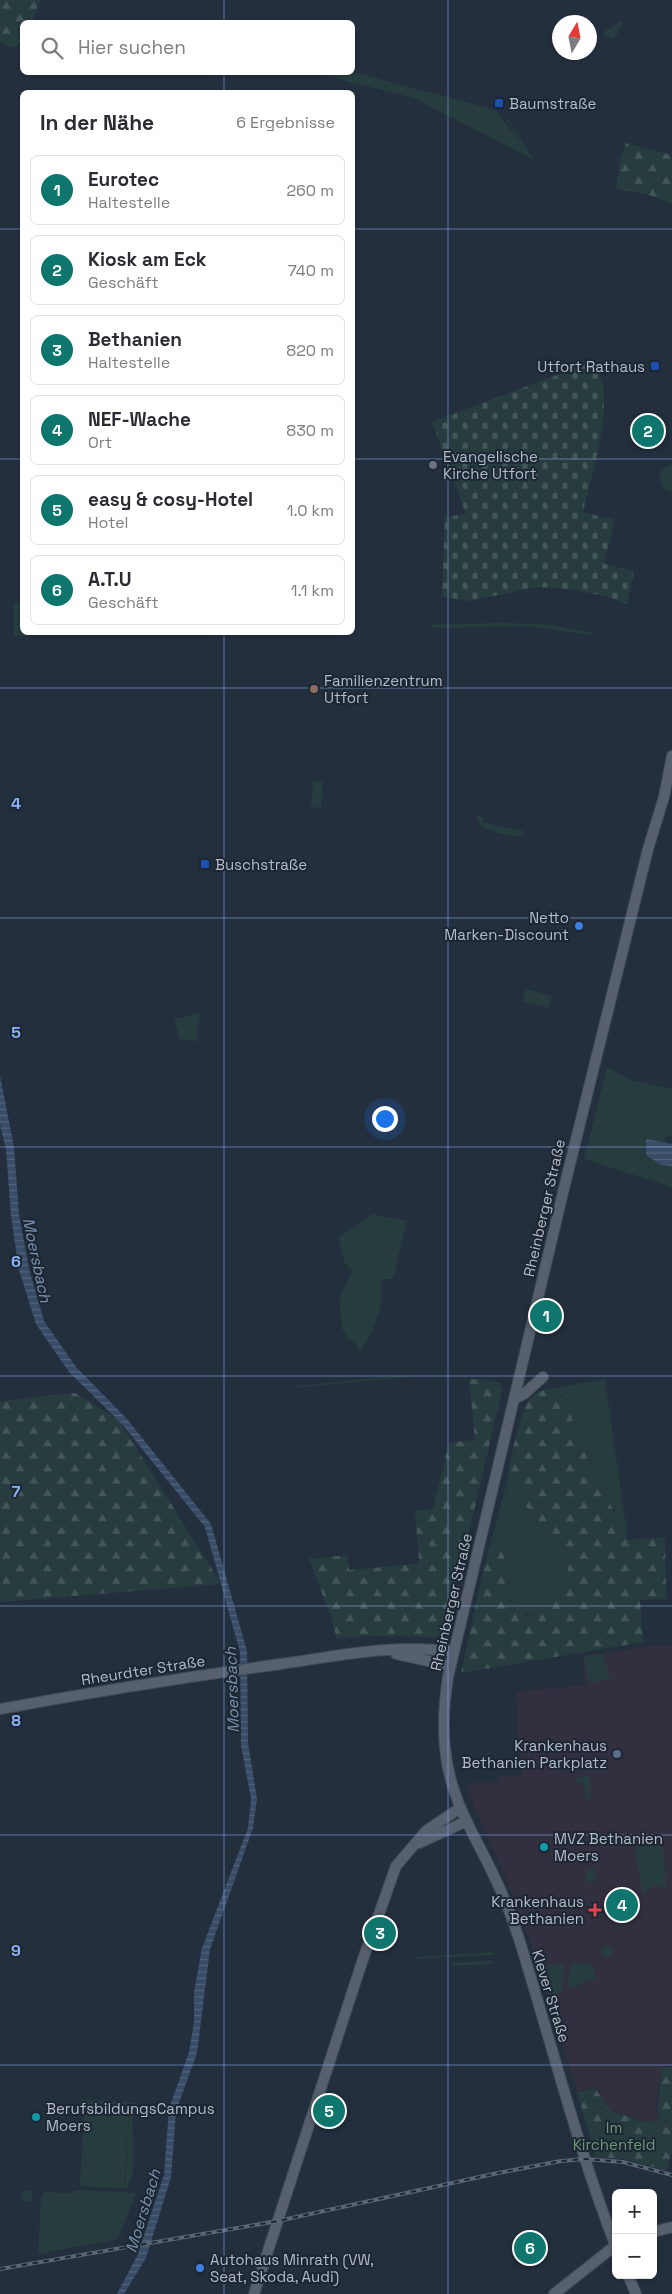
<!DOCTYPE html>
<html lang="de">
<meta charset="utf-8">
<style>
body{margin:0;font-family:"Space Grotesk",sans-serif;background:#f7f7f7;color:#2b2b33}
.controls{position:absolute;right:15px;bottom:15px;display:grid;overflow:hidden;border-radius:8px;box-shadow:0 1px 4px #0004}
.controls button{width:45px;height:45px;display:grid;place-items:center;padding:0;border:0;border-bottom:1px solid #e1e1e2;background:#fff;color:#2b2b33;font:25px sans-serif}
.compass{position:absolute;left:552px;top:15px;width:45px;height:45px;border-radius:50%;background:#fff;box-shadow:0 1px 4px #0004;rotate:10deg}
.you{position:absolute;left:384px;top:1118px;width:18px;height:18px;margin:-12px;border:4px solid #fff;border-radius:50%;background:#1a73e8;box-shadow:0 0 0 8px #1a73e833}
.badge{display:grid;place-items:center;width:32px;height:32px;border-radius:50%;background:#0f766e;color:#fff;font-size:16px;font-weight:700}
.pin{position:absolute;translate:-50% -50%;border:2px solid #fff;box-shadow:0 1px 5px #0006}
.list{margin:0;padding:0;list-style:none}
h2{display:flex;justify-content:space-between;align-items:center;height:65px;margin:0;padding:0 20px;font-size:21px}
h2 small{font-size:16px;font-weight:400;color:#7c7c81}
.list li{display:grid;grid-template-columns:32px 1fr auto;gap:15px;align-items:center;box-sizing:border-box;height:70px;margin:0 10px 10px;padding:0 10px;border:1px solid #e1e1e2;border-radius:8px}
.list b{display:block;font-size:19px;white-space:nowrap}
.list p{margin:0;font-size:16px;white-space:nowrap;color:#7c7c81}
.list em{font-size:16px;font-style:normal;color:#7c7c81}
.icon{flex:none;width:28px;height:28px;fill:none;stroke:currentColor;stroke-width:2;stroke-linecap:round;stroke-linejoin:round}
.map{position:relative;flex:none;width:672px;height:2294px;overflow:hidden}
.search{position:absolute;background:#fff;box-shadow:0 1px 4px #0004;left:20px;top:20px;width:335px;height:55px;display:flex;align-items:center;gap:12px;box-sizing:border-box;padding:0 18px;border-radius:8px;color:#7c7c81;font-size:19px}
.panel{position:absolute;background:#fff;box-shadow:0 1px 4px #0004;left:20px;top:90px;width:335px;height:545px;border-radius:8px}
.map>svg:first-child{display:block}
.medical{fill:#32303f}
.green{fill:#263c3f}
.forest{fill:url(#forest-firs)}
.cemetery{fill:url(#cemetery-stones)}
.water{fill:url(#water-rules)}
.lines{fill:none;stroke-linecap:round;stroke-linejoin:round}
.major-casing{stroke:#414a57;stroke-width:12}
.major{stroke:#56606e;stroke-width:10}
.rail-casing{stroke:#5a6575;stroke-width:4}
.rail{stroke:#1d2633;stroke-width:2;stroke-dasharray:5.5;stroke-linecap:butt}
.grid{fill:none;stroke:#8ab4f8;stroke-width:1;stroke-opacity:0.55}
.transit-dot{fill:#1a4fb4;stroke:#1d2633;stroke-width:2}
.worship-dot{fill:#6b7280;stroke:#1d2633;stroke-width:2}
.education-dot{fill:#8d6e63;stroke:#1d2633;stroke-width:2}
.shop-dot{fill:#3f7fe0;stroke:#1d2633;stroke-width:2}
.service-dot{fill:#5c6f8a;stroke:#1d2633;stroke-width:2}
.culture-dot{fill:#0f9aa8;stroke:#1d2633;stroke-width:2}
.health-dot{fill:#e0444e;stroke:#1d2633;stroke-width:2}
.labels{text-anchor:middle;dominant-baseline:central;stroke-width:4;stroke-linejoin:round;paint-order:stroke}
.poi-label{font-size:15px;fill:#b4bcc9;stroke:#1d2633;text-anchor:start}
.street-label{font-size:15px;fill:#b4bcc9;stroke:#1d2633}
.park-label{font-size:15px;fill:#6b9a76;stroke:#1d2633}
.water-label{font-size:16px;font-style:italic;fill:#7c92b1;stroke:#1d2633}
.grid-label{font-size:16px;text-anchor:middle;font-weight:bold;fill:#8ab4f8;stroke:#1d2633;stroke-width:4;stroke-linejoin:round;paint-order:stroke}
</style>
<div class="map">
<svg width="672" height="2294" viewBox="0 0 672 2294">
<defs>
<pattern id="forest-firs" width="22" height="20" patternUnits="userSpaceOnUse" patternTransform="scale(1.25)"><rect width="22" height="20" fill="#263c3f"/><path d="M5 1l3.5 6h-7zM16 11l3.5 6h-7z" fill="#435659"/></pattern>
<pattern id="cemetery-stones" width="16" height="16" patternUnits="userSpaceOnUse" patternTransform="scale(1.25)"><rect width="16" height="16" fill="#263c3f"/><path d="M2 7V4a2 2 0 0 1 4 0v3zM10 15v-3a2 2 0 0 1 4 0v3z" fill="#435659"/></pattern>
<pattern id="water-rules" width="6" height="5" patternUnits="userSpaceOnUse" patternTransform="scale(1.25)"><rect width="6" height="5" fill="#394c67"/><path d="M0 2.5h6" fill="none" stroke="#53647b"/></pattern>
</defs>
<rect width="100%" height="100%" fill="#242f3e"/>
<path class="medical" d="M 655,1646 L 672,1646 L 672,2066 L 662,2066 L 656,2103 L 659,2121 L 644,2121 L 610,2109 L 595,2087 L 577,2091 L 533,1949 L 503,1871 L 474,1807 L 467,1783 L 499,1783 L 497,1777 L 522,1775 L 515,1692 L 585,1685 L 583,1656 Z"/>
<path class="green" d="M 621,21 L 623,23 L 614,40 L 604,35 L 604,32 Z
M 353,72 L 496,110 L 523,147 L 505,118 L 508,119 L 540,170 L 532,159 L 414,98 L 314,73 Z
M 672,464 L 672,492 L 663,489 L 659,476 L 660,471 Z
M 14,603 L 22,603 L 22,632 L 28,633 L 28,636 L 14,636 Z
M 498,623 L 543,624 L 595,633 L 590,635 L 529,626 L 434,628 L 428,625 Z
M 313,782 L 323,782 L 321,808 L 311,807 Z
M 477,815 L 482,817 L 483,822 L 524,831 L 523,834 L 518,837 C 503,834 484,833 476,819 Z
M 526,989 L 552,996 L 549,1008 L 523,1001 Z
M 200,1013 L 197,1041 L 180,1040 L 174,1019 Z
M 607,1067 L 630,1080 L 672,1089 L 672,1136 L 666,1135 L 664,1142 L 672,1144 L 672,1187 L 584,1159 Z
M 372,1214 L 407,1221 L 393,1279 L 384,1279 C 380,1286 382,1295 381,1303 C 377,1321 371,1337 360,1352 L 354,1342 L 345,1336 L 346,1334 L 342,1329 L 339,1299 L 352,1270 L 345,1263 L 338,1238 Z
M 407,1375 L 407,1377 L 313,1386 L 298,1387 L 295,1384 L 298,1386 Z
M 605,1379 L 628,1540 L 576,1435 L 565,1386 Z
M 506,1486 C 523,1490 523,1504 532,1517 C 538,1525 547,1527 553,1533 C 564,1544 571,1565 567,1580 L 551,1593 L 534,1615 L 522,1612 C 520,1600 510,1601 500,1599 L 506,1564 L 503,1551 L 489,1553 L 486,1559 Z
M 604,1654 L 610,1680 L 588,1682 L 584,1656 Z
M 590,1776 L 591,1799 L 586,1800 L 585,1787 L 582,1787 L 585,1782 L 576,1783 L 578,1777 Z
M 659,1840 L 663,1849 L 667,1892 L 655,1883 L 655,1886 L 649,1889 L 643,1897 L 635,1849 C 640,1842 649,1848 659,1840 Z
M 586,1869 L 595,1869 L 596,1881 L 586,1882 Z
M601 1951a6 6 0 1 1 12 0a6 6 0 1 1-12 0Z
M 494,1952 L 495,1955 L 415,1959 L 414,1957 Z
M 490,1961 L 492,1964 L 452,1966 L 451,1963 Z
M 572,1963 L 589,1963 L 594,1968 L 595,1978 L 570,1989 L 568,1982 Z
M 543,1964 L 565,1964 L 562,1991 L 549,1998 L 540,1967 Z
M 81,2099 L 105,2101 L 104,2111 L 109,2111 L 110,2101 L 135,2103 C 127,2130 142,2162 127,2188 L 125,2188 L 129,2112 L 124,2188 L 80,2186 L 84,2110 L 80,2109 Z
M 78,2190 L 136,2193 L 118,2239 L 38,2254 L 41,2198 L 45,2192 L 69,2193 Z
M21 2196a6 6 0 1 1 12 0a6 6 0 1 1-12 0Z"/>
<path class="forest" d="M 0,0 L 40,0 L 32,22 L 22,22 L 22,38 L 14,48 L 0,43 Z
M 626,143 L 672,155 L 672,203 L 646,194 L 616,189 L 620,159 Z
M 469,1379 C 480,1380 500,1377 502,1390 L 463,1559 L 442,1633 L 436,1637 L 363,1636 L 337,1639 L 330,1614 L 309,1559 L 347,1555 L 349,1570 L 417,1564 L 419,1561 L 415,1511 L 433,1509 L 449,1443 L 475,1440 Z
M 565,1386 L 576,1435 L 628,1540 L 665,1537 L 666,1599 L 640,1600 L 643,1642 L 461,1673 L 486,1559 L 494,1547 L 502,1549 C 508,1566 507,1582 500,1599 L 519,1603 L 525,1615 L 534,1615 L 551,1593 L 567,1580 C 571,1565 564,1544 553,1533 C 547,1527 538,1525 532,1517 C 523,1504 523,1490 506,1486 C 510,1466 519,1408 532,1397 C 540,1389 554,1388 565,1386 Z
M 75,1393 L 119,1420 L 221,1584 L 0,1602 L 0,1401 Z
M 662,2067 L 672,2067 L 672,2150 L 667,2171 L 625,2159 L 596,2157 L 577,2092 L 595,2088 L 610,2110 L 645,2122 L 659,2121 L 658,2104 Z"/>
<path class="cemetery" d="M 592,362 C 620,391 591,477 583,512 L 615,520 L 604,564 L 634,571 L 627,604 L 605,596 L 568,589 L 536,587 L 470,601 L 442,597 L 445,517 L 466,514 L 449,468 L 450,457 L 443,452 L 432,422 Z"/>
<path class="water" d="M 0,1076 L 14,1147 L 19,1215 L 29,1269 L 44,1321 L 76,1367 L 127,1419 L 211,1524 L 247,1651 L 248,1743 L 257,1799 L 253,1828 L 210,1949 L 197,2053 L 176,2111 L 171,2177 L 146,2258 L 124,2294 L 117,2294 L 138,2254 L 164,2175 L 169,2109 L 189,2052 L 194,2022 L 194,1992 L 202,1948 L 248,1828 L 251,1799 L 241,1745 L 240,1652 L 205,1527 L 122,1424 L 69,1372 L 36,1324 L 19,1270 L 11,1216 L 6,1149 L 0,1125 Z
M 646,1139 L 672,1144 L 672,1166 L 661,1165 L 646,1155 Z"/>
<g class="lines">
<defs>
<path id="major" d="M 514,1399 L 524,1394 L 543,1377
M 396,1654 L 451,1666
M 0,1709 C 93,1692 187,1677 281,1664 C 337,1656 397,1643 454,1652
M 419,1843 L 467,1821
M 653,2232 L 672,2227
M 616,2247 C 579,2152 554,2053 524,1955 C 516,1928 506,1900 493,1874 C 475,1836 451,1799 446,1756 C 442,1729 444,1703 448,1677 L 565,1184 L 648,849 L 664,797 L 672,756
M 628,2275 L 636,2294
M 254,2294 L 362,1962 L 396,1866 L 426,1831 L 460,1808
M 554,2294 L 616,2245"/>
</defs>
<use href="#major" class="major-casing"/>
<use href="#major" class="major"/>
<defs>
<path id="rail" d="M 0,2269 L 278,2221 L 498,2173 L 561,2161 L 585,2159 L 623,2162 L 672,2175"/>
</defs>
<use href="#rail" class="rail-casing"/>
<use href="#rail" class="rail"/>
</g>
<path class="grid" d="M 224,0 L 224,22M 448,0 L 448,2294M 224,72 L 224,92M 0,229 L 22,229M 352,229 L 672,229M 0,459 L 22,459M 352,459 L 672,459M 224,632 L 224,2294M 0,688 L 672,688M 0,918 L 672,918M 0,1147 L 672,1147M 0,1376 L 672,1376M 0,1606 L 672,1606M 0,1835 L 672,1835M 0,2065 L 672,2065"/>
<g class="transit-dot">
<rect x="494" y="98" width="10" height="10" rx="2.5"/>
<rect x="650" y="361" width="10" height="10" rx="2.5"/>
<rect x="200" y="859" width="10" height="10" rx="2.5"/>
</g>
<circle class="worship-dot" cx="433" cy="465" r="5"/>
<circle class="education-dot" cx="314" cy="689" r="5"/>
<g class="shop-dot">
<circle cx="579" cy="926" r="5"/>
<circle cx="200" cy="2268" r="5"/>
</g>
<circle class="service-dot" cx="617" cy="1754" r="5"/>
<g class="culture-dot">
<circle cx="544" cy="1847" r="5"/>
<circle cx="36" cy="2117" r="5"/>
</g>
<path class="health-dot" d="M592.5 1902.5h5v5h5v5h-5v5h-5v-5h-5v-5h5z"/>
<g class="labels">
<g class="poi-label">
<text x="509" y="103">Baumstraße</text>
<text x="645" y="366" text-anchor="end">Utfort Rathaus</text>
<text x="443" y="456">Evangelische<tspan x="443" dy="17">Kirche Utfort</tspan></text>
<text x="324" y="680">Familienzentrum<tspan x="324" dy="17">Utfort</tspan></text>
<text x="215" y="864">Buschstraße</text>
<text x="569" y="917" text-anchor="end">Netto<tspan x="569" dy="17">Marken-Discount</tspan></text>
<text x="607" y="1745" text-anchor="end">Krankenhaus<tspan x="607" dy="17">Bethanien Parkplatz</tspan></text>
<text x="554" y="1838">MVZ Bethanien<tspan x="554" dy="17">Moers</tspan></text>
<text x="584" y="1901" text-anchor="end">Krankenhaus<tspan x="584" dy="17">Bethanien</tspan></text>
<text x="46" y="2108">BerufsbildungsCampus<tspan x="46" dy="17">Moers</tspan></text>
<text x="210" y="2259">Autohaus Minrath (VW,<tspan x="210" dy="17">Seat, Skoda, Audi)</tspan></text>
</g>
<g class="street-label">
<text transform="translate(544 1208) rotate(-77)">Rheinberger Straße</text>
<text transform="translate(451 1602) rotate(-77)">Rheinberger Straße</text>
<text transform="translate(143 1670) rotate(-9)">Rheurdter Straße</text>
<text transform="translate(551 1996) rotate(73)">Klever Straße</text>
</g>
<g class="park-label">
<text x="614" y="2127">Im<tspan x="614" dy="17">Kirchenfeld</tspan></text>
</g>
<g class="water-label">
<text transform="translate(37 1260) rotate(78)">Moersbach</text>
<text transform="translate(232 1690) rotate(-92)">Moersbach</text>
<text transform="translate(143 2211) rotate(-73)">Moersbach</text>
</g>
</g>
<g class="grid-label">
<text x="16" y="809">4</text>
<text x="16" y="1038">5</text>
<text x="16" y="1267">6</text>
<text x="16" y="1497">7</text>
<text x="16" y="1726">8</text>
<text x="16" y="1956">9</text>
</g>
</svg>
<div class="controls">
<button>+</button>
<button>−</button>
</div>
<svg class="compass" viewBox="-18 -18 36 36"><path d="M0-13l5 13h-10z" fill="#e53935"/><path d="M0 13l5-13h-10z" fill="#7c7c81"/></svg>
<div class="you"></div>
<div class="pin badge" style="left:546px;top:1316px">1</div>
<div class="pin badge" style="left:648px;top:431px">2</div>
<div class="pin badge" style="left:380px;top:1933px">3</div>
<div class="pin badge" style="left:622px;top:1905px">4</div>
<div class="pin badge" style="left:329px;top:2111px">5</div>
<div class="pin badge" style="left:530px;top:2248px">6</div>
<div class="search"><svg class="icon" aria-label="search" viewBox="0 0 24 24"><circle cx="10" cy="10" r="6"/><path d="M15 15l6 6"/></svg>Hier suchen</div>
<section class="panel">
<h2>In der Nähe<small>6 Ergebnisse</small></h2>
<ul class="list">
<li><span class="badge">1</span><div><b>Eurotec</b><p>Haltestelle</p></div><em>260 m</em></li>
<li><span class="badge">2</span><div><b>Kiosk am Eck</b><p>Geschäft</p></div><em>740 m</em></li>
<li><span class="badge">3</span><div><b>Bethanien</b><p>Haltestelle</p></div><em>820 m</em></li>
<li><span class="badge">4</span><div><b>NEF-Wache</b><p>Ort</p></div><em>830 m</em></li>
<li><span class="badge">5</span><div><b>easy &amp; cosy-Hotel</b><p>Hotel</p></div><em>1.0 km</em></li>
<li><span class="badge">6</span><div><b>A.T.U</b><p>Geschäft</p></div><em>1.1 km</em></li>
</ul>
</section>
</div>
